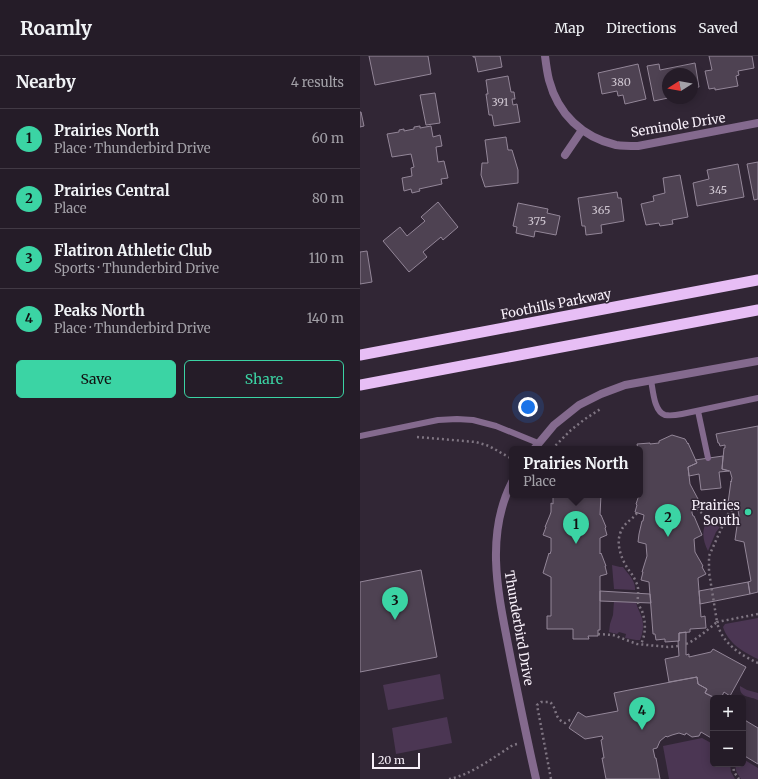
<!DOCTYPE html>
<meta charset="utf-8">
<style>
body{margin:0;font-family:Merriweather,serif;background:#2d2530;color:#f1f3f6}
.controls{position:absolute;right:12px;bottom:12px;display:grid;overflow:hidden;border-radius:6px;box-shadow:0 2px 10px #0003}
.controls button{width:36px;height:36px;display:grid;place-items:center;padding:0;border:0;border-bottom:1px solid #423a45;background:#251c28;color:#f1f3f6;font:20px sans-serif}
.compass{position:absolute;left:302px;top:12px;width:36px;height:36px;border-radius:50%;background:#251c28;box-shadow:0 2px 10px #0003;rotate:259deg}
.scale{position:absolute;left:12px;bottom:10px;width:48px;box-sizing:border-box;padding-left:4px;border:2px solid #f7eff9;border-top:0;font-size:11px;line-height:14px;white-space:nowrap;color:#f7eff9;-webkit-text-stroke:3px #312635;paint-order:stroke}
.you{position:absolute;left:168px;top:351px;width:14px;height:14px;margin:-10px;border:3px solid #fff;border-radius:50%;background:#1a73e8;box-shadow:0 0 0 6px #1a73e833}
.badge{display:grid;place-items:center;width:26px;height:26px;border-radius:50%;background:#3bd4a4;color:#111;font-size:13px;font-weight:700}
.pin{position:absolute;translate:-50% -33px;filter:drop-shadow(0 1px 2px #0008)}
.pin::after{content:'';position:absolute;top:21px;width:14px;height:12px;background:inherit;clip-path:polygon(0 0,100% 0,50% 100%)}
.popup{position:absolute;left:149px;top:390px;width:134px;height:52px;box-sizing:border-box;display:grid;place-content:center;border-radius:6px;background:#251c28;filter:drop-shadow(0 1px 3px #0005);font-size:13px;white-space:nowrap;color:#a3a1a8}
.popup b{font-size:15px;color:#f1f3f6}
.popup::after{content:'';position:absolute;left:50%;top:100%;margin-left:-8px;border:8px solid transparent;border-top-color:#251c28}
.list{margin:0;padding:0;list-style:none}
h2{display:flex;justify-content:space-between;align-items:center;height:52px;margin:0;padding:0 16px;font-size:17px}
h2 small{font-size:13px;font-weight:400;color:#a3a1a8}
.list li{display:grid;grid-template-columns:26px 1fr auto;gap:12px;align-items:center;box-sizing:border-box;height:60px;padding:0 16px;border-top:1px solid #423a45}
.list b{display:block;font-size:15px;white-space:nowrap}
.list p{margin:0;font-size:13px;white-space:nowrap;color:#a3a1a8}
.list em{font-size:13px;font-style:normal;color:#a3a1a8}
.actions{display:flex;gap:8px;padding:12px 16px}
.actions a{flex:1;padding:9px 0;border:1px solid #3bd4a4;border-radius:6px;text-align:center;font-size:14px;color:#3bd4a4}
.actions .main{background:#3bd4a4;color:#111}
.map{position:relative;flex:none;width:398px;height:723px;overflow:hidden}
header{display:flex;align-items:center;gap:24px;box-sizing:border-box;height:56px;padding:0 20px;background:#251c28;border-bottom:1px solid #423a45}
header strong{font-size:19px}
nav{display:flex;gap:22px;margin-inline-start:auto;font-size:14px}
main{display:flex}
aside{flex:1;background:#251c28}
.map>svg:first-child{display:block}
.green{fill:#4b3653}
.building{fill:#4e4252;stroke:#938698}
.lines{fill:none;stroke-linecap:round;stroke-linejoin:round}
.path{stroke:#7f7582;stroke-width:2.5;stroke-dasharray:2 3;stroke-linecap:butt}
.service{stroke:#846a8e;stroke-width:6}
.minor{stroke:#846a8e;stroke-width:8}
.trunk{stroke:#e7bef5;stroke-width:11}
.poi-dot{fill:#3bd4a4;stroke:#312635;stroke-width:1.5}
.labels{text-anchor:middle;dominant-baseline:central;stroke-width:3;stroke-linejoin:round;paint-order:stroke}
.number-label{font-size:11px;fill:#cdc4cf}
.street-label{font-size:13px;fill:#f7eff9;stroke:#312635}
.poi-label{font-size:13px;fill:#f7eff9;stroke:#312635;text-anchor:end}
</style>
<header>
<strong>Roamly</strong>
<nav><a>Map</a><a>Directions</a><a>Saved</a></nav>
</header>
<main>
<aside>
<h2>Nearby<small>4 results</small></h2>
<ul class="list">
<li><span class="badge">1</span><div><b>Prairies North</b><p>Place · Thunderbird Drive</p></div><em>60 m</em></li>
<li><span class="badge">2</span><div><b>Prairies Central</b><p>Place</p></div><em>80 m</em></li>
<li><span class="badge">3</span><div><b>Flatiron Athletic Club</b><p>Sports · Thunderbird Drive</p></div><em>110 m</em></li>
<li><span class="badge">4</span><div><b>Peaks North</b><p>Place · Thunderbird Drive</p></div><em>140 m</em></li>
</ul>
<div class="actions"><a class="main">Save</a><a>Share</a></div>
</aside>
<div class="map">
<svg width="398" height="723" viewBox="0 0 398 723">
<rect width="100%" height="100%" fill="#312635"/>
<path class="green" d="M 347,465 L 354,469 L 360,471 L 356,476 L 348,495 C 343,485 341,475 347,465 Z
M 252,509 L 260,511 L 263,511 C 268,518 276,525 275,534 L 254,533 Z
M 254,545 L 276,546 C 277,552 280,556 282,562 C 284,569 283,577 280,584 L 276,584 L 265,582 L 266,578 L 259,576 L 257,578 L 249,576 L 250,568 L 253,559 Z
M 398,562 L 398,603 C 383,596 368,587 363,571 L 365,568 Z
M 80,618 L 84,643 L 28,654 L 23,629 Z
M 380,630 L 387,634 L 398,637 L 398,644 C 390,640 379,642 380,630 Z
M 87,661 L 92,687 L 36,698 L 32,672 Z
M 342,682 L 353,688 L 353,708 L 370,708 L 371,716 L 375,723 L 309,723 L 303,690 Z
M 383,703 L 398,712 L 398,723 L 381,723 C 378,718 374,714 376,708 L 383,708 Z"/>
<path class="building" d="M 9,0 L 68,0 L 71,18 L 15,29 Z
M 113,0 L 140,0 L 142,11 L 118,16 L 115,1 L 113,1 Z
M 349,0 L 392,0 L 394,12 L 378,15 L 379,19 L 376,20 L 378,30 L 355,34 L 355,32 L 349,33 L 345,15 L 352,14 Z
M 335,7 L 339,31 L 332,32 L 332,18 L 308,18 L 308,42 L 294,45 L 287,10 L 299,8 L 300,14 Z
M 278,8 L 286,43 L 265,48 L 263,39 L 258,40 L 257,35 L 242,38 L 238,17 Z
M 148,20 L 151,36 L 154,36 L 155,43 L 152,43 L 153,49 L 157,48 L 160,66 L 134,70 L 132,59 L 129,59 L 126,38 L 128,38 L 126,24 Z
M 75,37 L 80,67 L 66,69 L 60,39 Z
M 0,56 L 1,56 L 4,70 L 0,71 Z
M 60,70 L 60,72 L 71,70 L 73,81 L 80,79 L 82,90 L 76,91 L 78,106 L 84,105 L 88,122 L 81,123 L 82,128 L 59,133 L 60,135 L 52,137 L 51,133 L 44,135 L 42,122 L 52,120 L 51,112 L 54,111 L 51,98 L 32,101 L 27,78 L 39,76 L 39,74 L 44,73 L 44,75 L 54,73 L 54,71 Z
M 146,81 L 148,94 L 152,94 L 158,114 L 158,127 L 125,131 L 121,119 L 122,107 L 128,107 L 125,84 Z
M 398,106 L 398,143 L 394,144 L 387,108 Z
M 378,108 L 384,141 L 337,150 L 333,127 L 349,123 L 347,114 Z
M 320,119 L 328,161 L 312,164 L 313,168 L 300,170 L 299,167 L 286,169 L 281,148 L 294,145 L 293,140 L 305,137 L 303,122 Z
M 257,136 L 258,142 L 261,142 L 264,165 L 241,169 L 242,177 L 226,179 L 225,170 L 222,170 L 218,142 Z
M 78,146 L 98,171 L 83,184 L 81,181 L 63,196 L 67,201 L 49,216 L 23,185 L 40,171 L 47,180 L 65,165 L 61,161 Z
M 158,147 L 188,153 L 187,157 L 200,160 L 196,179 L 175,175 L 174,181 L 156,177 L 157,171 L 153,170 Z
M 7,195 L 12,226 L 0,228 L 0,196 Z
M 398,370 L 398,536 L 390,538 L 388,526 L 391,525 L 384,486 L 375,484 L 378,463 L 379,463 L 379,460 L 377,448 L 368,447 L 371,425 L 371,426 L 372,422 L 370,415 L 362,413 L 364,392 L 365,392 L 365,389 L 360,390 L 359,387 L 358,387 L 356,378 Z
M 312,379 L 325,383 L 328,388 L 328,387 L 337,407 L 328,411 L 330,428 L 338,443 L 337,443 L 340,451 L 332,454 L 332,457 L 333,460 L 334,460 L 342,479 L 334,483 L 335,496 L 343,510 L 342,511 L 346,518 L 338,522 L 341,561 L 345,560 L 346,572 L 330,573 L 330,576 L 319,577 L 319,585 L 305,586 L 305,583 L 296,584 L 295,578 L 293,578 L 289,526 L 281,524 L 283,516 L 282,516 L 287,500 L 286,488 L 278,486 L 279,478 L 282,465 L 283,465 L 284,459 L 275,456 L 277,449 L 276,448 L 279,439 L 280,439 L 281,433 L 280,422 L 280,393 L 278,393 L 277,388 L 290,387 L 290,388 L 299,387 L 299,385 Z
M 363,400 L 362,413 L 369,415 L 359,416 L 361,432 L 341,434 L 339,418 L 329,420 L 328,411 L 337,407 L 335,404 Z
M 193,439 L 241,439 L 240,459 L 241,459 L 246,471 L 245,472 L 247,479 L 240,482 L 240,498 L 241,497 L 246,510 L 245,510 L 247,518 L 240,520 L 240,574 L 238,574 L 238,580 L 228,580 L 229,583 L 213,583 L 213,573 L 187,573 L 187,560 L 191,560 L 191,521 L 183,517 L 189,497 L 190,498 L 191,495 L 191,482 L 183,479 L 186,471 L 185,471 L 190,459 L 191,456 L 191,447 L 193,448 Z
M 61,514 L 77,601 L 0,616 L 0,526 Z
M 388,526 L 390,538 L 340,548 L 339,535 Z
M 240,535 L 290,538 L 291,547 L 240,545 Z
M 326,576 L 326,599 L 329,598 L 329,601 L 351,596 L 353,593 L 386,611 L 370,640 L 364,636 L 361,642 L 355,642 L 345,637 L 347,633 L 338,628 L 337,621 L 309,626 L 305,603 L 319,600 L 318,585 L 319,585 L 319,577 Z
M 337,621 L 338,628 L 347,633 L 345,637 L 355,642 L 353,642 L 353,683 L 341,676 L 339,680 L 332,681 L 326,677 L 325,679 L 319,677 L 312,679 L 307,681 L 306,680 L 300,685 L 297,692 L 293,693 L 295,702 L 296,702 L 300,723 L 246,723 L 242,702 L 244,702 L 241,684 L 243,683 L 242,680 L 225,683 L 209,672 L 218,656 L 226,661 L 258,655 L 254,637 L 269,634 Z
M 383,663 L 398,672 L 398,708 L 383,699 Z"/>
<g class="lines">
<path class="path" d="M 57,381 L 116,386 L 129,390 L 152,403
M 192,393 L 211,374 L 225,363 L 242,352
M 336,453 C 347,460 350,465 364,466
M 277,457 C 271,465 263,467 260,478 C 256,489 262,504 268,513 C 271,517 274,521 276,526 C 280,533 277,539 278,547 C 279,550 281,553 282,555 C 286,566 286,578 281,588
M 398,558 L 357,566 C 361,586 380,599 398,607
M 238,578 L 253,579 L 277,588 L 308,591 L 318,590
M 326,588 C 338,583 347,574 357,566 L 349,516 L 349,500 L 367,460 L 370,455 L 378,452
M 373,708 L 374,716 L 379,723
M 89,723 C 111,719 134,701 153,689 L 157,688
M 191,723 L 177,649 L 181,646 L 190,646 C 198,653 193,662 205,667 L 210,664 L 213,664"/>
<path class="service" d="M 291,324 C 293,334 294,356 305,359 C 311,360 317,359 322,358 L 398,342
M 338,355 L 348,402
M 0,380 L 78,364 L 97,363 L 113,364 L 136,370 L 178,387"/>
<path class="minor" d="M 185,0 C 186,8 187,16 189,24 C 198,58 222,81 256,89 C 263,90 271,90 278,90 L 398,67
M 205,99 L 222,74
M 174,393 L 194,369 L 219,349 L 241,338 L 265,329 L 398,305
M 152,426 C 123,483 140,545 151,604 C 159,644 167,683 176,723"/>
<path class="trunk" d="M 0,299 L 398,224
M 0,329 L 398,254"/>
</g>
<circle class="poi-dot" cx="388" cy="456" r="4"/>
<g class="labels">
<g class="number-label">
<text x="261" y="26">380</text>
<text x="140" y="46">391</text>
<text x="358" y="134">345</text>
<text x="241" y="154">365</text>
<text x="177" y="165">375</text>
</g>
<g class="street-label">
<text transform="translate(318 69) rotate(-9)">Seminole Drive</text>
<text transform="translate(196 248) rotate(-11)">Foothills Parkway</text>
<text transform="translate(159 572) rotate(80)">Thunderbird Drive</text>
</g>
<g class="poi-label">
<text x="380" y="449">Prairies<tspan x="380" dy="15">South</tspan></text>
</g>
</g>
</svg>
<div class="controls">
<button>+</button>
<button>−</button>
</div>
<svg class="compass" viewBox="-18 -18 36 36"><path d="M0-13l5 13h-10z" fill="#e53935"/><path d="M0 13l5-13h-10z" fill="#a3a1a8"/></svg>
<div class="scale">20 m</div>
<div class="you"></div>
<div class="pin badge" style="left:216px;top:488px">1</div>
<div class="popup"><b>Prairies North</b>Place</div>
<div class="pin badge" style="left:308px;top:481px">2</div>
<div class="pin badge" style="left:35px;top:564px">3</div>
<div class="pin badge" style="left:282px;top:674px">4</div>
</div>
</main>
